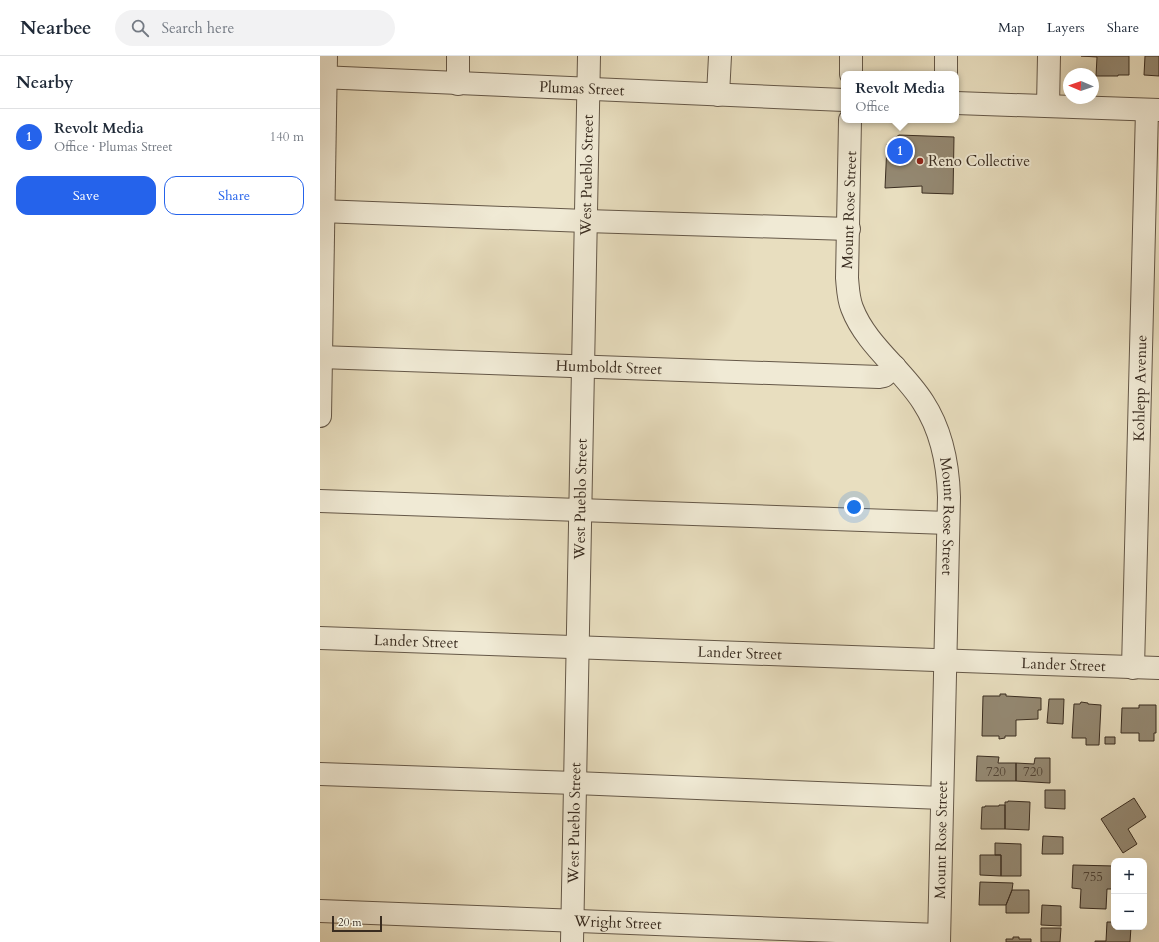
<!DOCTYPE html>
<meta charset="utf-8">
<style>
body{margin:0;font-family:Cardo,serif;background:#f2f2f3;color:#1f2937}
.controls{position:absolute;right:12px;bottom:12px;display:grid;overflow:hidden;border-radius:8px;box-shadow:0 4px 16px #0002}
.controls button{width:36px;height:36px;display:grid;place-items:center;padding:0;border:0;border-bottom:1px solid #e0e1e3;background:#fff;color:#1f2937;font:20px sans-serif}
.compass{position:absolute;left:743px;top:12px;width:36px;height:36px;border-radius:50%;background:#fff;box-shadow:0 4px 16px #0002;rotate:272deg}
.scale{position:absolute;left:12px;bottom:10px;width:50px;box-sizing:border-box;padding-left:4px;border:2px solid #392c20;border-top:0;font-size:11px;line-height:14px;white-space:nowrap;color:#392c20;-webkit-text-stroke:3px #f0ead5;paint-order:stroke}
.you{position:absolute;left:534px;top:451px;width:14px;height:14px;margin:-10px;border:3px solid #fff;border-radius:50%;background:#1a73e8;box-shadow:0 0 0 6px #1a73e833}
.badge{display:grid;place-items:center;width:26px;height:26px;border-radius:50%;background:#2563eb;color:#fff;font-size:13px;font-weight:700}
.pin{position:absolute;translate:-50% -50%;border:2px solid #fff;box-shadow:0 1px 4px #0006}
.popup{position:absolute;left:521px;top:15px;width:118px;height:52px;box-sizing:border-box;display:grid;place-content:center;border-radius:8px;background:#fff;filter:drop-shadow(0 1px 3px #0005);font-size:13px;white-space:nowrap;color:#747a83}
.popup b{font-size:15px;color:#1f2937}
.popup::after{content:'';position:absolute;left:50%;top:100%;margin-left:-8px;border:8px solid transparent;border-top-color:#fff}
.list{margin:0;padding:0;list-style:none}
h2{display:flex;justify-content:space-between;align-items:center;height:52px;margin:0;padding:0 16px;font-size:17px}
h2 small{font-size:13px;font-weight:400;color:#747a83}
.list li{display:grid;grid-template-columns:26px 1fr auto;gap:12px;align-items:center;box-sizing:border-box;height:56px;padding:0 16px;border-top:1px solid #e0e1e3}
.list b{display:block;font-size:15px;white-space:nowrap}
.list p{margin:0;font-size:13px;white-space:nowrap;color:#747a83}
.list em{font-size:13px;font-style:normal;color:#747a83}
.actions{display:flex;gap:8px;padding:12px 16px}
.actions a{flex:1;padding:9px 0;border:1px solid #2563eb;border-radius:12px;text-align:center;font-size:14px;color:#2563eb}
.actions .main{background:#2563eb;color:#fff}
.icon{flex:none;width:22px;height:22px;fill:none;stroke:currentColor;stroke-width:2;stroke-linecap:round;stroke-linejoin:round}
.map{position:relative;flex:none;width:839px;height:886px;overflow:hidden}
header{display:flex;align-items:center;gap:24px;box-sizing:border-box;height:56px;padding:0 20px;background:#fff;border-bottom:1px solid #e0e1e3}
header strong{font-size:19px}
nav{display:flex;gap:22px;margin-inline-start:auto;font-size:14px}
.search{width:280px;height:36px;background:#f2f2f3;display:flex;align-items:center;gap:10px;box-sizing:border-box;padding:0 14px;border-radius:22px;color:#747a83;font-size:15px}
main{display:flex}
aside{flex:1;background:#fff}
.map>svg:first-child{display:block}
.building{fill:#948973;stroke:#392c20}
.lines{fill:none;stroke-linecap:round;stroke-linejoin:round}
.minor-casing{stroke:#655848;stroke-width:24}
.minor{stroke:#f0ead5;stroke-width:22}
.poi-dot{fill:#8f2418;stroke:#f0ead5;stroke-width:1.5}
.labels{text-anchor:middle;dominant-baseline:central;stroke-width:4;stroke-linejoin:round;paint-order:stroke}
.number-label{font-size:13px;fill:#504335}
.street-label{font-size:15px;fill:#392c20;stroke:#f0ead5}
.poi-label{font-size:15px;fill:#392c20;stroke:#f0ead5;text-anchor:start}
</style>
<header>
<strong>Nearbee</strong>
<div class="search"><svg class="icon" aria-label="search" viewBox="0 0 24 24"><circle cx="10" cy="10" r="6"/><path d="M15 15l6 6"/></svg>Search here</div>
<nav><a>Map</a><a>Layers</a><a>Share</a></nav>
</header>
<main>
<aside>
<h2>Nearby<small></small></h2>
<ul class="list">
<li><span class="badge">1</span><div><b>Revolt Media</b><p>Office · Plumas Street</p></div><em>140 m</em></li>
</ul>
<div class="actions"><a class="main">Save</a><a>Share</a></div>
</aside>
<div class="map">
<svg width="839" height="886" viewBox="0 0 839 886">
<rect width="100%" height="100%" fill="#e8debf"/>
<filter id="stains"><feTurbulence type="fractalNoise" baseFrequency=".005" numOctaves="4"/><feColorMatrix values="0 0 0 0 .2 0 0 0 0 .09 0 0 0 0 .02 0 0 0 .5 -.17"/></filter>
<radialGradient id="worn" r=".72"><stop offset=".6" stop-color="#630" stop-opacity="0"/><stop offset="1" stop-color="#630" stop-opacity=".3"/></radialGradient>
<path class="building" d="M 761,0 L 809,0 L 809,19 L 798,19 L 798,20 L 776,20 L 777,1 Z
M 825,0 L 839,0 L 839,20 L 824,19 Z
M 579,79 L 634,81 L 633,138 L 602,137 L 602,130 L 565,132 L 567,88 L 572,88 L 573,83 Z
M 680,638 L 686,638 L 686,640 L 721,642 L 721,654 L 718,654 L 718,663 L 696,664 L 696,680 L 685,680 L 685,682 L 679,683 L 679,680 L 662,680 L 663,640 L 680,640 Z
M 729,643 L 744,643 L 743,668 L 727,667 Z
M 761,646 L 768,647 L 768,648 L 781,649 L 779,689 L 766,689 L 766,682 L 752,682 L 754,648 L 760,648 Z
M 819,649 L 836,649 L 836,677 L 834,677 L 834,685 L 819,685 L 819,677 L 801,677 L 802,652 L 819,652 Z
M 785,681 L 795,681 L 795,688 L 785,688 Z
M 657,700 L 679,701 L 678,707 L 696,707 L 696,725 L 656,725 Z
M 715,702 L 730,702 L 730,727 L 696,725 L 696,707 L 714,708 Z
M 725,734 L 745,734 L 745,753 L 725,752 Z
M 814,742 L 826,761 L 808,773 L 817,788 L 803,797 L 781,763 Z
M 688,745 L 710,746 L 709,774 L 685,773 L 685,746 L 688,746 Z
M 679,749 L 685,749 L 685,773 L 661,773 L 662,751 L 665,751 L 665,750 L 679,750 Z
M 723,780 L 743,781 L 743,798 L 722,798 Z
M 675,787 L 701,788 L 701,820 L 681,820 L 681,799 L 675,799 Z
M 660,799 L 681,799 L 681,820 L 660,819 Z
M 753,809 L 794,810 L 794,833 L 787,833 L 786,853 L 760,852 L 761,833 L 752,832 Z
M 660,826 L 693,827 L 692,834 L 686,849 L 659,849 Z
M 692,834 L 709,834 L 709,857 L 686,857 L 686,849 Z
M 722,849 L 741,850 L 741,870 L 721,869 Z
M 787,866 L 794,866 L 794,871 L 811,871 L 810,886 L 775,886 L 775,885 L 786,885 Z
M 721,872 L 741,872 L 740,886 L 721,886 Z
M 693,881 L 699,881 L 699,883 L 711,883 L 711,886 L 686,886 L 686,883 L 693,883 Z"/>
<g class="lines">
<defs>
<g id="minor">
<path d="M 531,18 L 531,0"/>
<path d="M 626,18 L 626,0"/>
<path id="s1" d="M 0,21 L 524,44"/>
<path d="M 138,28 L 138,0"/>
<path d="M 398,39 L 400,0"/>
<path d="M 636,47 L 839,54"/>
<path d="M 728,50 L 729,0"/>
<path id="s2" d="M 530,64 L 527,222 C 528,232 528,242 532,252 C 546,289 582,313 603,346 C 622,375 628,407 629,441 L 619,886"/>
<path d="M 0,155 L 266,165 L 529,173"/>
<path id="s3" d="M 0,301 L 559,321 L 564,320 L 575,311"/>
<path d="M 0,360 L 6,0"/>
<path d="M 0,445 L 628,467"/>
<path id="s4" d="M 0,582 L 839,612"/>
<path id="s5" d="M 813,612 L 827,54"/>
<path d="M 0,718 L 255,727 L 622,742"/>
<path id="s6" d="M 0,855 L 619,879"/>
<path id="s7" d="M 252,886 L 269,0"/>
</g>
</defs>
<use href="#minor" class="minor-casing"/>
<use href="#minor" class="minor"/>
</g>
<circle class="poi-dot" cx="600" cy="105" r="4"/>
<g class="labels">
<g class="number-label">
<text x="676" y="716">720</text>
<text x="713" y="716">720</text>
<text x="773" y="821">755</text>
</g>
<g class="street-label">
<text stroke="none"><textPath href="#s1" startOffset="262">Plumas Street</textPath></text>
<text stroke="none"><textPath href="#s7" startOffset="767">West Pueblo Street</textPath></text>
<text transform="translate(529 154) rotate(-88)">Mount Rose Street</text>
<text stroke="none"><textPath href="#s3" startOffset="289">Humboldt Street</textPath></text>
<text stroke="none"><textPath href="#s5" startOffset="280">Kohlepp Avenue</textPath></text>
<text stroke="none"><textPath href="#s7" startOffset="443">West Pueblo Street</textPath></text>
<text stroke="none"><textPath href="#s2" startOffset="426">Mount Rose Street</textPath></text>
<text stroke="none"><textPath href="#s4" startOffset="96">Lander Street</textPath></text>
<text stroke="none"><textPath href="#s4" startOffset="420">Lander Street</textPath></text>
<text stroke="none"><textPath href="#s4" startOffset="744">Lander Street</textPath></text>
<text stroke="none"><textPath href="#s7" startOffset="119">West Pueblo Street</textPath></text>
<text transform="translate(621 784) rotate(-89)">Mount Rose Street</text>
<text stroke="none"><textPath href="#s6" startOffset="298">Wright Street</textPath></text>
</g>
<g class="poi-label">
<text x="608" y="105">Reno Collective</text>
</g>
</g>
<rect width="100%" height="100%" filter="url(#stains)"/>
<rect width="100%" height="100%" fill="url(#worn)"/>
</svg>
<div class="controls">
<button>+</button>
<button>−</button>
</div>
<svg class="compass" viewBox="-18 -18 36 36"><path d="M0-13l5 13h-10z" fill="#e53935"/><path d="M0 13l5-13h-10z" fill="#747a83"/></svg>
<div class="scale">20 m</div>
<div class="you"></div>
<div class="pin badge" style="left:580px;top:95px">1</div>
<div class="popup"><b>Revolt Media</b>Office</div>
</div>
</main>
